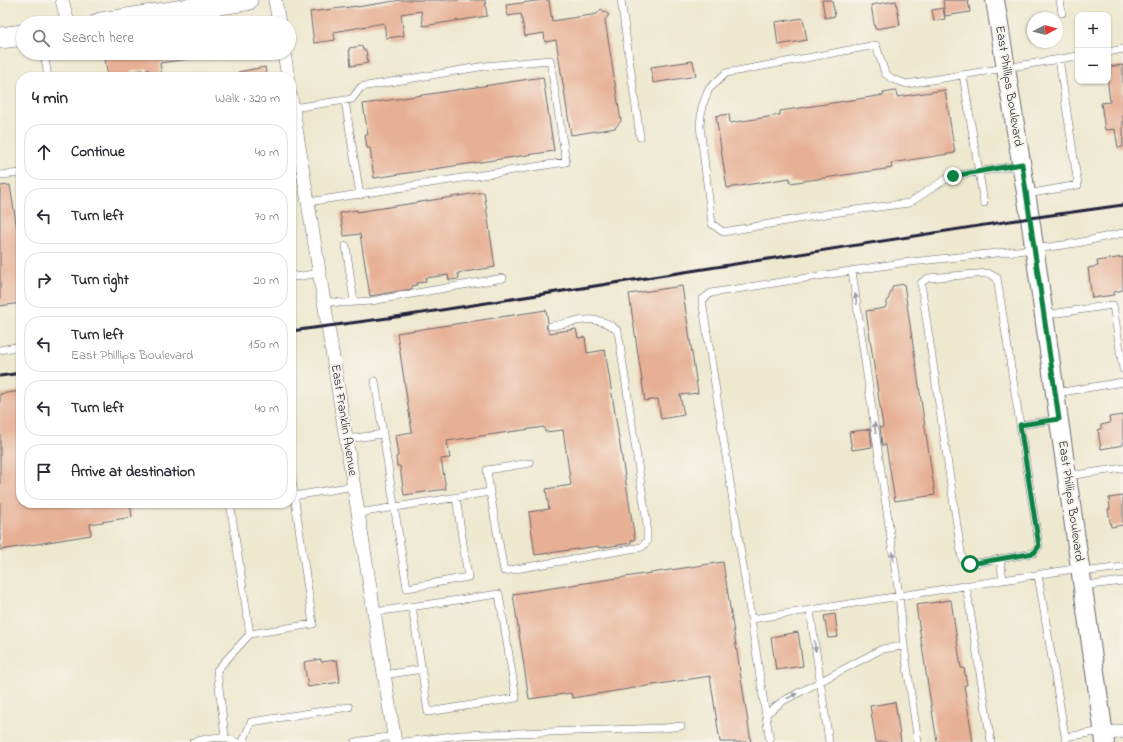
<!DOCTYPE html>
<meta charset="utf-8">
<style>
body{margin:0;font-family:"Indie Flower",sans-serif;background:#f7f7f7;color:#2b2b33}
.controls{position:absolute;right:12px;top:12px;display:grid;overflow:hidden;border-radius:8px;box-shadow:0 1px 3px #0004}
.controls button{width:36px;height:36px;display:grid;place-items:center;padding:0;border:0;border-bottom:1px solid #e1e1e2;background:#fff;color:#2b2b33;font:20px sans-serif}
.compass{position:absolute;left:1027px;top:12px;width:36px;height:36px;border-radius:50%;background:#fff;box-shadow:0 1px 3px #0004;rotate:83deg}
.stop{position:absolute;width:12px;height:12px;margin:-9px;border:3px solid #0b8043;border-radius:50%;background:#fff}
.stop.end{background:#0b8043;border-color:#fff;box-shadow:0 1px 4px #0008}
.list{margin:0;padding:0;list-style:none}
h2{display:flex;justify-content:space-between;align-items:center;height:52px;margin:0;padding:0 16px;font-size:17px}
h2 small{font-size:13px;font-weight:400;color:#7c7c81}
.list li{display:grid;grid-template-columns:26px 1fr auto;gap:12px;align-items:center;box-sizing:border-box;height:56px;margin:0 8px 8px;padding:0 8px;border:1px solid #e1e1e2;border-radius:16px}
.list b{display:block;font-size:15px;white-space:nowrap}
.list p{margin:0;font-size:13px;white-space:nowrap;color:#7c7c81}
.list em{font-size:13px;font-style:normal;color:#7c7c81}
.icon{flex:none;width:22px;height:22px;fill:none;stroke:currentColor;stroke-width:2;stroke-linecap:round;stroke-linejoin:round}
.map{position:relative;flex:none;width:1123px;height:742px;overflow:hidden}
.search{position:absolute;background:#fff;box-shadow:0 1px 3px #0004;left:16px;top:16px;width:280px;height:44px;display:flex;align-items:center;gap:10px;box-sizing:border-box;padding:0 14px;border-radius:22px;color:#7c7c81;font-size:15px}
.panel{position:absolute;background:#fff;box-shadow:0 1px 3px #0004;left:16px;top:72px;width:280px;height:436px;border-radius:16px}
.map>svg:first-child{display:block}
.building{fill:#e7b095}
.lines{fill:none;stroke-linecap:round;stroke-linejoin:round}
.lane-casing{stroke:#69676f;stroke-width:8}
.street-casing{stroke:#69676f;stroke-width:14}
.secondary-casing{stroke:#69676f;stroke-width:20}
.primary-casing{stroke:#69676f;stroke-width:22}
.lane{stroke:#fff;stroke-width:7}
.street{stroke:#fff;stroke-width:13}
.secondary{stroke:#fff;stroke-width:18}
.primary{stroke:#fff;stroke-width:21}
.rail{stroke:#22223b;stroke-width:3}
.oneway{fill:#9c9ca7}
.route{stroke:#0b8043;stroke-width:5}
.labels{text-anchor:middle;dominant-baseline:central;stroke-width:4;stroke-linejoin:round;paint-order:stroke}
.street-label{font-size:13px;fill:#22223b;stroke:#f7f3e8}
</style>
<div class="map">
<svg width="1123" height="742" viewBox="0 0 1123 742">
<rect width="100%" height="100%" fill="#f7f3e8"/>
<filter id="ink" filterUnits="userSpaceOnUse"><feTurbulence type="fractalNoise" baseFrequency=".025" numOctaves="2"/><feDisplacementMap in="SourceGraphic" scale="8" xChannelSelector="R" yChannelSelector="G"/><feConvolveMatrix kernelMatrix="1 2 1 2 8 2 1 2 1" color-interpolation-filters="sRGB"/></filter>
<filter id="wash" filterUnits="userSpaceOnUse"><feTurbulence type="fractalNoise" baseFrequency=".012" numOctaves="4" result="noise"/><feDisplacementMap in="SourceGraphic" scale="16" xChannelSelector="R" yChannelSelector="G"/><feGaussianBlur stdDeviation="0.9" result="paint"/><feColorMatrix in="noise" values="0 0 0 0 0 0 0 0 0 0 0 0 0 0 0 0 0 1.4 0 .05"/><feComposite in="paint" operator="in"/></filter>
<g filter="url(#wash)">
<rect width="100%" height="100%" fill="#eee8cf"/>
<g id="blocks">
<path class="building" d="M 401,0 L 485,0 L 487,16 L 423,26 L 421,11 L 401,14 L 404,36 L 386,38 L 384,23 L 334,32 L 335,40 L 314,43 L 310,12 L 357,6 L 357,7 Z
M 543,0 L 549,0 L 552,21 L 597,14 L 601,9 L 609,15 L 605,20 L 621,121 L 615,128 L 571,135 L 556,40 L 545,42 L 544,33 L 525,36 L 521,14 L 508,16 L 506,5 Z
M 822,0 L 832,0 L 835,16 L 825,18 Z
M 943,0 L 968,0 L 970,12 L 945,16 Z
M 896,1 L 900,25 L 875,29 L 871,5 Z
M 943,8 L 945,19 L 934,21 L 932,10 Z
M 803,18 L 807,40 L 778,45 L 775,22 Z
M 362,46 L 363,50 L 366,50 L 368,63 L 351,66 L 349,48 Z
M 104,53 L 189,53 L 189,59 L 160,63 L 162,77 L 149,77 L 148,69 L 129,72 L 130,77 L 108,77 Z
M 693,61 L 696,76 L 653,83 L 651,67 Z
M 1123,65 L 1123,147 L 1118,148 L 1115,129 L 1105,130 L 1101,103 L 1110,102 L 1108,85 L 1108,67 Z
M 265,67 L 267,77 L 239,77 L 238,72 Z
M 543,77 L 554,151 L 374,178 L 370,148 L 367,148 L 365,135 L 368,135 L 363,104 Z
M 945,90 L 955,153 L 891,163 L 892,168 L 790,183 L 790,178 L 727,188 L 716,116 L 729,114 L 730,123 L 780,115 L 780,111 L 884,95 L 883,93 L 896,91 L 897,97 Z
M 10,185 L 17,229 L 21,228 L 21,303 L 0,306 L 0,186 Z
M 484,192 L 495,267 L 458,273 L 459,279 L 449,280 L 448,275 L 425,278 L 426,282 L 416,283 L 417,285 L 412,286 L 412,289 L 370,296 L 360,234 L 344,236 L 340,213 L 357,210 L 357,212 Z
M 1123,257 L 1123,290 L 1114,292 L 1114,295 L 1092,298 L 1088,268 L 1098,266 L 1097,261 Z
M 904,284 L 935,495 L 895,501 L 886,445 L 882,445 L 880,427 L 883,427 L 866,311 L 885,308 L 893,286 Z
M 682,286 L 698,393 L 680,395 L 684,415 L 661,419 L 658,399 L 645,401 L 629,294 Z
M 546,310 L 548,322 L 546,327 L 549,333 L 576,329 L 578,338 L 585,337 L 587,353 L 605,350 L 635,540 L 631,540 L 631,543 L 599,548 L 598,546 L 535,555 L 529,512 L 549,509 L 546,489 L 571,485 L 563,430 L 545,432 L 544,427 L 447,441 L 450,458 L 441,459 L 446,489 L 404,495 L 400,466 L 397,466 L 396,457 L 398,456 L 395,435 L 412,432 L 397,333 Z
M 21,391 L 21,503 L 130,503 L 132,517 L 90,524 L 91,535 L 0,550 L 0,394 Z
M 1123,415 L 1123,445 L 1101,449 L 1098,430 L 1101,429 L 1101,425 L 1110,423 L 1109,417 Z
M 870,429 L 872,447 L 852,450 L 849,432 Z
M 1123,496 L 1123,525 L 1111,527 L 1108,509 L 1110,509 L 1109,498 Z
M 723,562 L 751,742 L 720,742 L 710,676 L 572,698 L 571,693 L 529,699 L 513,594 Z
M 951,600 L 961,668 L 964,668 L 967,685 L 964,685 L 973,742 L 937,742 L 926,673 L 916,605 Z
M 835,614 L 838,637 L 828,638 L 824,616 Z
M 798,632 L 803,666 L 776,670 L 771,637 Z
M 321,659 L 321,662 L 337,660 L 340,682 L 308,687 L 304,662 Z
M 895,702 L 901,742 L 876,742 L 870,706 Z"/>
</g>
</g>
<g filter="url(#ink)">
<use href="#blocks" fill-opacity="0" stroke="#69676f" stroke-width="1"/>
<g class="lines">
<defs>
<path id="lane" d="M 621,0 L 640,137
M 1060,0 L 1062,13
M 1108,52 L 1123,49
M 44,53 L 48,77
M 963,75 L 984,203
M 345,101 L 360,195
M 293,108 L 352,99 L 361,87 L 485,66 L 550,60 L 566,162 L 308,202
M 1020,165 L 953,176 L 943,181 L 909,203 L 832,213 L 723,232 L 712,224 L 700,126 L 702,106 L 709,89 L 726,73 L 876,45 L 885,73 L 892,79 L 907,84 L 1078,56
M 0,175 L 21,173
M 1027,194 L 1078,185 L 1059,59
M 346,246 L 354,302
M 852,271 L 899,595 L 904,646 L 918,742
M 291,273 L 295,277 L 320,273
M 325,301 L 342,303 L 371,301 L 503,278
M 1044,315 L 1113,305 L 1123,369
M 0,350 L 21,346
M 375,381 L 383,434
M 1056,393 L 1123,382
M 1020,425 L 1059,419
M 347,439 L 383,434 L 407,588 L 468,577 L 456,497
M 1067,476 L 1123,468
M 490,492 L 504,571 L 642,547 L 647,541 L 647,524 L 618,331 C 597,312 576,322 551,326
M 294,496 L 354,486
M 230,503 L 250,634
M 358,513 L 490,492 L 487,470 L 530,463
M 1000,559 L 970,564 L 962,559 L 921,283 L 928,278 L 988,273 L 997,278 L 1039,546 L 1034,553 L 1000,559 L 1003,580
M 1082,572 L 1123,567
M 1038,575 L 1066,742
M 966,585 L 991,742
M 1083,586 L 1123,581
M 810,610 L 829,742
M 375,612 L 499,594 L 516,698 L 428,712 L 412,606
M 752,619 L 1080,568
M 384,675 L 422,669
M 766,714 L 783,701 L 882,649 L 904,646
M 225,737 L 217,670 L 250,634 L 313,624 L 291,473
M 1065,737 L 1103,731
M 193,742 C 210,738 219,734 236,742
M 243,742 L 251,722 L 349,707
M 355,742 L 394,736
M 404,742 L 461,735 L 665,728 L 681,726
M 770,742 L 702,300 L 711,293 L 901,263 L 1035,249 L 1077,243 L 1123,233"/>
<path id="street" d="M 62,0 L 68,23
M 275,0 L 279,23
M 284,53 L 288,77
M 291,97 L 395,742
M 1104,734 L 1123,731"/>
<path id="secondary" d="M 995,0 L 1030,218 L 1105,742"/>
<path id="primary" d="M 100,23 L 247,0
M 0,38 L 23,35"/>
</defs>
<use href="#lane" class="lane-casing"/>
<use href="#street" class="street-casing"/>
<use href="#secondary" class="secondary-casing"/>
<use href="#primary" class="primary-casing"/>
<use href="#lane" class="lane"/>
<use href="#street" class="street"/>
<use href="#secondary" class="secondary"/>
<use href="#primary" class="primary"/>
<path class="rail" d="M 291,331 L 403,316 L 1030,218 L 1123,205
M 0,376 L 21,373"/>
</g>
<defs><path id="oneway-solid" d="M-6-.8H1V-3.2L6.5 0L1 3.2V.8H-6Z"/></defs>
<g class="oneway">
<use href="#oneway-solid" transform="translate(856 299) rotate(-98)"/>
<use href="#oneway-solid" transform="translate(875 428) rotate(-98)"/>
<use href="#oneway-solid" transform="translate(893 557) rotate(-98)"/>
<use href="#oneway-solid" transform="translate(815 646) rotate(82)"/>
<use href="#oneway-solid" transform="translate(792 696) rotate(-28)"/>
</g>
</g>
<g class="lines" filter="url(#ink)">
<path class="route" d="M 953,176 L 1022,164 L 1059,419 L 1020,425 L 1039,546 L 1034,553 L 970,564"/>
</g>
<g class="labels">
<g class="street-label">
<text transform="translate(1009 86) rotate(81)">East Phillips Boulevard</text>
<text transform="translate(344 420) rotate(81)">East Franklin Avenue</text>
<text transform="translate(1071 501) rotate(82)">East Phillips Boulevard</text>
</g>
</g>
</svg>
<div class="controls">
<button>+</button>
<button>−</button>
</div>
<svg class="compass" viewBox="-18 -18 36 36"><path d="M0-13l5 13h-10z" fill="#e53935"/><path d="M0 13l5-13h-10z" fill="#7c7c81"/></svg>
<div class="stop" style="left:970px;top:564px"></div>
<div class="stop end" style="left:953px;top:176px"></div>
<div class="search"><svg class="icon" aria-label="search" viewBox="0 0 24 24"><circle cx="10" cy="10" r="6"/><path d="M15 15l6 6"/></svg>Search here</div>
<section class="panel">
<h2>4 min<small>Walk · 320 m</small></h2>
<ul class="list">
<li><svg class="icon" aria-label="ahead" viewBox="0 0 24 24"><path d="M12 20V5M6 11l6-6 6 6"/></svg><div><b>Continue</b></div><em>40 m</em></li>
<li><svg class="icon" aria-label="left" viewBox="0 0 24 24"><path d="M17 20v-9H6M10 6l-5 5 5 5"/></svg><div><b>Turn left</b></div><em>70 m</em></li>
<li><svg class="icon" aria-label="right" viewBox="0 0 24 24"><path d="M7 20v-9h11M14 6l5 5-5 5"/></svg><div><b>Turn right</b></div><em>20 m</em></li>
<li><svg class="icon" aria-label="left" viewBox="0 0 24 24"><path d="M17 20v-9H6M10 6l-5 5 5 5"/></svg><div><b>Turn left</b><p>East Phillips Boulevard</p></div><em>150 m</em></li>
<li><svg class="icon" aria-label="left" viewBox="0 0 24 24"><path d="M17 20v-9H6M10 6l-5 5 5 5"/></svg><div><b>Turn left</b></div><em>40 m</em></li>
<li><svg class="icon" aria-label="arrive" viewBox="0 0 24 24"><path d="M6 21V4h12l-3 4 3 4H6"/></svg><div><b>Arrive at destination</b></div></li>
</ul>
</section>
</div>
